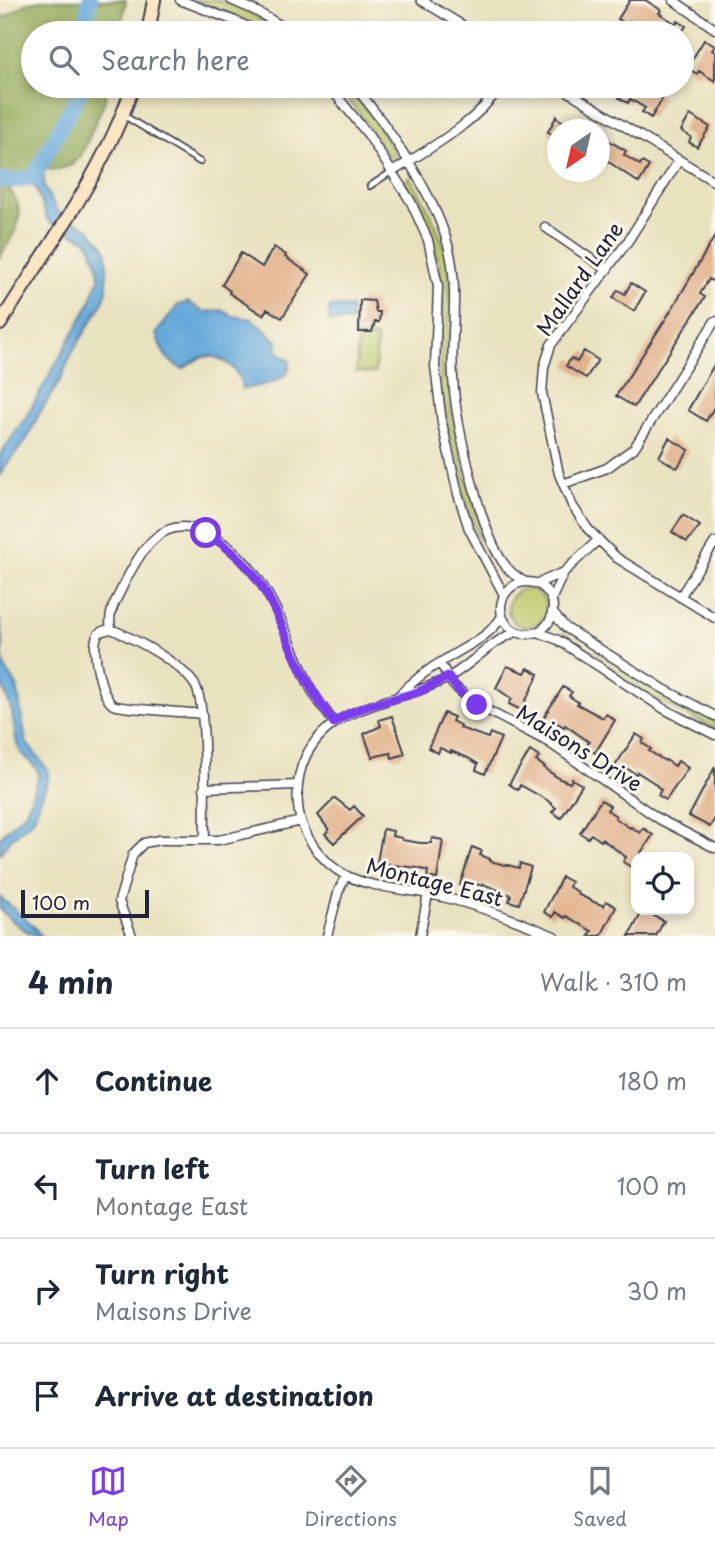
<!DOCTYPE html>
<meta charset="utf-8">
<style>
body{margin:0;font-family:"Playpen Sans",sans-serif;background:#f2f2f3;color:#1f2937}
.controls{position:absolute;right:21px;bottom:21px;display:grid;overflow:hidden;border-radius:14px;box-shadow:0 4px 10px #0003}
.controls button{width:63px;height:63px;display:grid;place-items:center;padding:0;border:0;border-bottom:2px solid #e0e1e3;background:#fff;color:#1f2937;font:35px sans-serif}
.compass{position:absolute;left:547px;top:119px;width:63px;height:63px;border-radius:50%;background:#fff;box-shadow:0 4px 10px #0003;rotate:214deg}
.scale{position:absolute;left:21px;bottom:18px;width:128px;box-sizing:border-box;padding-left:7px;border:4px solid #22223b;border-top:0;font-size:19px;line-height:24px;white-space:nowrap;color:#22223b;-webkit-text-stroke:5px #fbf7ec;paint-order:stroke}
.stop{position:absolute;width:21px;height:21px;margin:-16px;border:5px solid #7c3aed;border-radius:50%;background:#fff}
.stop.end{background:#7c3aed;border-color:#fff;box-shadow:0 2px 7px #0008}
.list{margin:0;padding:0;list-style:none}
h2{display:flex;justify-content:space-between;align-items:center;height:91px;margin:0;padding:0 28px;font-size:30px}
h2 small{font-size:23px;font-weight:400;color:#747a83}
.list li{display:grid;grid-template-columns:46px 1fr auto;gap:21px;align-items:center;box-sizing:border-box;height:105px;padding:0 28px;border-top:2px solid #e0e1e3}
.list b{display:block;font-size:26px;white-space:nowrap}
.list p{margin:0;font-size:23px;white-space:nowrap;color:#747a83}
.list em{font-size:23px;font-style:normal;color:#747a83}
.icon{flex:none;width:38px;height:38px;fill:none;stroke:currentColor;stroke-width:2;stroke-linecap:round;stroke-linejoin:round}
.map{position:relative;flex:none;width:715px;height:936px;overflow:hidden}
.search{position:absolute;background:#fff;box-shadow:0 4px 10px #0003;left:21px;right:21px;top:21px;height:77px;display:flex;align-items:center;gap:18px;box-sizing:border-box;padding:0 24px;border-radius:38px;color:#747a83;font-size:26px}
.sheet{height:511px;background:#fff}
nav{display:flex;justify-content:space-around;align-items:center;box-sizing:border-box;height:98px;border-top:2px solid #e0e1e3;background:#fff;font-size:19px;color:#747a83}
nav a{display:grid;justify-items:center;gap:4px}
nav .on{color:#7c3aed}
.map>svg:first-child{display:block}
.green{fill:#bcc869;stroke:#6f7552;stroke-width:2}
.forest{fill:#95ac5d;stroke:#5c674c;stroke-width:2}
.water{fill:#66a9da;stroke:#44668a;stroke-width:2}
.lines{fill:none;stroke-linecap:round;stroke-linejoin:round}
.river{stroke:#66a9da;stroke-width:16}
.building{fill:#e2b28c}
.lane-casing{stroke:#403f4f;stroke-width:8}
.street-casing{stroke:#403f4f;stroke-width:11}
.secondary-casing{stroke:#403f4f;stroke-width:16}
.lane{stroke:#fff;stroke-width:4.5}
.street{stroke:#fff;stroke-width:8}
.secondary{stroke:#fbe6c4;stroke-width:12}
.route{stroke:#7c3aed;stroke-width:9}
.labels{text-anchor:middle;dominant-baseline:central;stroke-width:6;stroke-linejoin:round;paint-order:stroke}
.street-label{font-size:21px;fill:#22223b;stroke:#fbf7ec}
</style>
<div class="map">
<svg width="715" height="936" viewBox="0 0 715 936">
<rect width="100%" height="100%" fill="#fbf7ec"/>
<filter id="ink" filterUnits="userSpaceOnUse"><feTurbulence type="fractalNoise" baseFrequency=".0143" numOctaves="2"/><feDisplacementMap in="SourceGraphic" scale="14" xChannelSelector="R" yChannelSelector="G"/><feConvolveMatrix kernelMatrix="1 2 1 2 8 2 1 2 1" color-interpolation-filters="sRGB"/></filter>
<filter id="wash" filterUnits="userSpaceOnUse"><feTurbulence type="fractalNoise" baseFrequency=".00686" numOctaves="4" result="noise"/><feDisplacementMap in="SourceGraphic" scale="28" xChannelSelector="R" yChannelSelector="G"/><feGaussianBlur stdDeviation="1.57" result="paint"/><feColorMatrix in="noise" values="0 0 0 0 0 0 0 0 0 0 0 0 0 0 0 0 0 1.4 0 .05"/><feComposite in="paint" operator="in"/></filter>
<g filter="url(#wash)">
<rect width="100%" height="100%" fill="#e9e2bf"/>
<path class="green" d="M 194,0 L 217,0 L 246,11 L 286,33 L 271,33 L 243,19 Z
M 336,86 L 347,86 L 373,119 L 396,154 L 389,158 L 358,111 Z
M 410,177 C 426,203 440,229 447,259 C 454,295 448,330 447,366 C 447,413 475,533 503,570 L 500,573 L 478,537 L 461,488 L 440,390 L 442,299 L 439,264 L 429,228 L 404,182 Z
M 358,337 L 377,338 L 375,373 L 356,372 Z
M508 608a19 19 0 1 1 38 0a19 19 0 1 1-38 0Z
M 564,633 L 662,693 L 715,721 L 715,729 L 650,696 L 562,636 Z"/>
<path class="forest" d="M 44,0 L 126,0 L 120,33 L 33,33 L 33,86 L 108,86 L 104,103 L 81,156 L 71,165 L 57,170 L 46,169 L 12,178 L 6,186 C 31,213 16,230 0,257 L 0,16 L 7,16 L 29,2 Z"/>
<path class="water" d="M 44,173 L 44,187 L 57,211 L 90,230 L 104,246 L 107,253 L 107,291 L 102,304 L 72,353 L 60,381 L 39,414 L 27,439 L 6,465 L 0,477 L 0,455 L 26,417 L 88,307 L 99,279 L 98,266 L 90,245 L 86,240 L 51,223 L 47,218 L 36,188 L 29,182 Z
M 188,302 L 204,312 L 222,310 L 232,316 L 252,319 L 277,341 L 277,351 L 290,361 C 291,384 260,385 242,389 C 241,371 222,353 203,357 C 196,359 189,365 183,369 C 166,362 161,350 156,333 L 178,305 Z
M 329,307 L 351,307 L 351,322 L 329,322 Z
M 0,619 L 3,641 L 2,655 L 5,667 L 17,686 L 26,742 L 48,770 L 48,779 L 33,820 L 10,840 L 0,854 L 0,837 L 26,812 L 39,775 L 36,768 L 21,753 L 17,745 L 12,712 L 0,679 Z
M 0,897 L 33,925 L 41,936 C 28,936 9,919 0,909 Z"/>
<g class="lines">
<path class="river" d="M 88,33 L 88,8 L 90,0
M 0,180 L 12,181 L 34,177 L 83,86"/>
</g>
<g id="blocks">
<path class="building" d="M 630,0 L 645,0 L 661,10 L 659,13 L 676,24 L 678,21 L 686,26 L 681,33 L 649,33 L 630,21 L 628,25 L 618,19 Z
M 704,40 L 715,46 L 712,50 L 715,52 L 715,81 L 699,71 L 697,74 L 687,68 Z
M 609,86 L 644,86 L 663,98 L 651,118 L 642,112 L 645,108 L 630,99 L 628,103 L 619,98 L 622,94 Z
M 557,115 L 557,118 L 567,124 L 571,118 L 590,130 L 557,130 L 557,138 L 548,132 Z
M 690,115 L 710,127 L 697,147 L 689,142 L 691,137 L 681,131 Z
M 599,135 L 626,151 L 624,155 L 640,165 L 642,162 L 649,166 L 639,183 L 599,155 Z
M 715,236 L 715,282 L 709,279 L 700,294 L 705,297 L 634,407 L 616,396 L 672,309 Z
M 274,247 L 286,255 L 285,257 L 310,274 L 282,318 L 267,309 L 263,315 L 229,293 L 230,291 L 222,285 L 241,253 L 262,267 Z
M 631,283 L 645,292 L 634,311 L 613,298 L 618,290 L 625,294 Z
M 360,300 L 374,301 L 376,312 L 380,312 L 379,322 L 375,322 L 372,332 L 359,332 Z
M 584,351 L 598,360 L 586,378 L 566,366 L 571,358 L 577,362 Z
M 715,363 L 715,406 L 706,421 L 688,410 Z
M 669,438 L 689,450 L 677,468 L 659,457 Z
M 683,515 L 700,526 L 687,542 L 672,532 Z
M 507,666 L 525,673 L 528,668 L 539,674 L 521,710 L 509,704 L 512,699 L 496,688 Z
M 563,687 L 572,692 L 569,696 L 578,702 L 577,704 L 603,718 L 606,714 L 615,720 L 595,753 L 586,747 L 589,742 L 565,725 L 564,727 L 554,721 L 551,725 L 542,720 Z
M 444,713 L 454,717 L 452,721 L 461,726 L 460,728 L 488,738 L 490,733 L 501,738 L 485,774 L 476,770 L 478,764 L 468,758 L 451,751 L 451,753 L 440,748 L 438,753 L 428,748 Z
M 392,716 L 405,754 L 392,758 L 391,753 L 372,757 L 364,734 L 381,726 L 379,720 Z
M 636,734 L 644,739 L 642,743 L 651,749 L 649,751 L 665,761 L 666,760 L 675,766 L 678,761 L 688,768 L 666,800 L 658,795 L 661,790 L 653,782 L 637,772 L 636,774 L 626,768 L 623,772 L 615,766 Z
M 530,751 L 539,757 L 536,761 L 545,767 L 544,768 L 560,779 L 570,783 L 572,779 L 582,785 L 561,818 L 552,812 L 556,808 L 547,800 L 520,785 L 518,790 L 509,784 Z
M 715,767 L 715,818 L 710,827 L 689,816 Z
M 335,798 L 350,810 L 354,806 L 363,816 L 334,843 L 325,834 L 329,830 L 318,815 Z
M 601,800 L 610,806 L 607,810 L 616,816 L 615,818 L 630,828 L 631,827 L 640,833 L 643,828 L 653,835 L 631,867 L 623,862 L 626,857 L 602,839 L 601,841 L 591,834 L 588,838 L 580,833 Z
M 383,829 L 393,831 L 392,836 L 402,838 L 402,840 L 420,843 L 431,843 L 432,838 L 443,840 L 437,879 L 427,877 L 428,871 L 417,868 L 387,864 L 386,870 L 376,868 Z
M 472,847 L 482,851 L 480,855 L 490,859 L 490,861 L 508,866 L 508,865 L 519,868 L 520,863 L 531,867 L 519,904 L 509,901 L 511,895 L 483,884 L 483,886 L 472,883 L 470,888 L 460,885 Z
M 562,877 L 571,882 L 569,887 L 578,892 L 577,894 L 594,902 L 604,906 L 606,901 L 616,907 L 601,936 L 589,936 L 592,931 L 566,916 L 565,918 L 555,912 L 553,917 L 544,912 Z
M 643,910 L 664,921 L 656,936 L 629,936 Z"/>
</g>
</g>
<g filter="url(#ink)">
<use href="#blocks" fill-opacity="0" stroke="#403f4f" stroke-width="2"/>
<g class="lines">
<defs>
<path id="lane" d="M 123,115 L 200,162
M 370,186 L 391,172"/>
<path id="street" d="M 180,0 L 235,21 L 261,33
M 231,0 L 254,10 L 294,33
M 421,0 L 475,33
M 673,0 L 715,29
M 329,86 L 369,136 L 411,202 L 428,240 L 438,286 L 435,366 L 442,423 L 458,494 L 469,529 L 504,595
M 354,86 C 387,124 435,196 448,245 C 460,289 450,332 453,377 C 455,421 479,525 502,561 C 508,570 516,577 525,582
M 559,86 L 715,182
M 679,160 L 628,241 L 551,345 L 544,367 L 542,393 L 559,474 L 572,505 L 588,529 L 617,558 L 715,618
M 392,172 C 431,147 474,125 501,86
M 545,227 L 607,270
M 563,484 L 607,468 L 634,448 L 715,321
M501 608a26 26 0 1 1 52 0a26 26 0 1 1-52 0Z
M 536,584 L 564,572 L 598,540
M 680,597 L 715,542
M 551,600 L 564,572
M 552,612 L 566,628 L 662,688 L 715,716
M 111,629 C 107,612 117,599 124,584 C 141,550 163,511 208,534 C 267,563 284,632 310,687 C 316,699 326,711 334,723
M 516,632 C 491,641 470,666 446,679 C 399,703 332,703 306,756 C 297,774 296,794 299,813 C 304,838 323,863 345,875 C 373,889 409,889 438,896 C 478,905 516,920 554,936
M 538,632 L 558,640 L 664,709 L 715,735
M 440,663 L 453,685 L 477,705 L 548,742 L 659,819 L 715,848
M 398,696 C 412,682 428,669 446,659 C 466,646 490,637 502,616
M 201,714 C 188,712 120,709 113,705 C 101,697 91,649 97,636 C 99,631 105,630 111,629 C 135,639 180,662 195,685 C 208,706 204,810 205,840
M 204,788 L 298,785
M 132,936 L 119,901 L 133,854 L 144,843 L 159,840 L 219,840 L 301,821
M 327,936 L 338,893 L 346,875
M 420,936 L 428,894"/>
<path id="secondary" d="M 148,33 L 154,0
M 0,324 C 48,246 104,173 133,86"/>
</defs>
<use href="#lane" class="lane-casing"/>
<use href="#street" class="street-casing"/>
<use href="#secondary" class="secondary-casing"/>
<use href="#lane" class="lane"/>
<use href="#street" class="street"/>
<use href="#secondary" class="secondary"/>
</g>
</g>
<g class="lines" filter="url(#ink)">
<path class="route" d="M 206,533 C 277,576 275,627 313,691 C 319,702 327,712 334,723 C 357,705 391,701 418,692 C 428,688 438,682 448,677 L 460,692 L 477,705"/>
</g>
<g class="labels">
<g class="street-label">
<text transform="translate(579 278) rotate(-55)">Mallard Lane</text>
<text transform="translate(580 747) rotate(32)">Maisons Drive</text>
<text transform="translate(435 881) rotate(14)">Montage East</text>
</g>
</g>
</svg>
<div class="controls">
<button><svg class="icon" aria-label="locate" viewBox="0 0 24 24"><circle cx="12" cy="12" r="6"/><path d="M12 2v4M12 18v4M2 12h4M18 12h4"/></svg></button>
</div>
<svg class="compass" viewBox="-18 -18 36 36"><path d="M0-13l5 13h-10z" fill="#e53935"/><path d="M0 13l5-13h-10z" fill="#747a83"/></svg>
<div class="scale">100 m</div>
<div class="stop" style="left:206px;top:533px"></div>
<div class="stop end" style="left:477px;top:705px"></div>
<div class="search"><svg class="icon" aria-label="search" viewBox="0 0 24 24"><circle cx="10" cy="10" r="6"/><path d="M15 15l6 6"/></svg>Search here</div>
</div>
<section class="sheet">
<h2>4 min<small>Walk · 310 m</small></h2>
<ul class="list">
<li><svg class="icon" aria-label="ahead" viewBox="0 0 24 24"><path d="M12 20V5M6 11l6-6 6 6"/></svg><div><b>Continue</b></div><em>180 m</em></li>
<li><svg class="icon" aria-label="left" viewBox="0 0 24 24"><path d="M17 20v-9H6M10 6l-5 5 5 5"/></svg><div><b>Turn left</b><p>Montage East</p></div><em>100 m</em></li>
<li><svg class="icon" aria-label="right" viewBox="0 0 24 24"><path d="M7 20v-9h11M14 6l5 5-5 5"/></svg><div><b>Turn right</b><p>Maisons Drive</p></div><em>30 m</em></li>
<li><svg class="icon" aria-label="arrive" viewBox="0 0 24 24"><path d="M6 21V4h12l-3 4 3 4H6"/></svg><div><b>Arrive at destination</b></div></li>
</ul>
</section>
<nav>
<a class="on"><svg class="icon" aria-label="map" viewBox="0 0 24 24"><path d="M3 6l6-2 6 2 6-2v14l-6 2-6-2-6 2zM9 4v14M15 6v14"/></svg>Map</a>
<a><svg class="icon" aria-label="directions" viewBox="0 0 24 24"><path d="M12 3l9 9-9 9-9-9zM9 14v-3h6M13 9l2 2-2 2"/></svg>Directions</a>
<a><svg class="icon" aria-label="saved" viewBox="0 0 24 24"><path d="M7 4h10v16l-5-4-5 4z"/></svg>Saved</a>
</nav>
